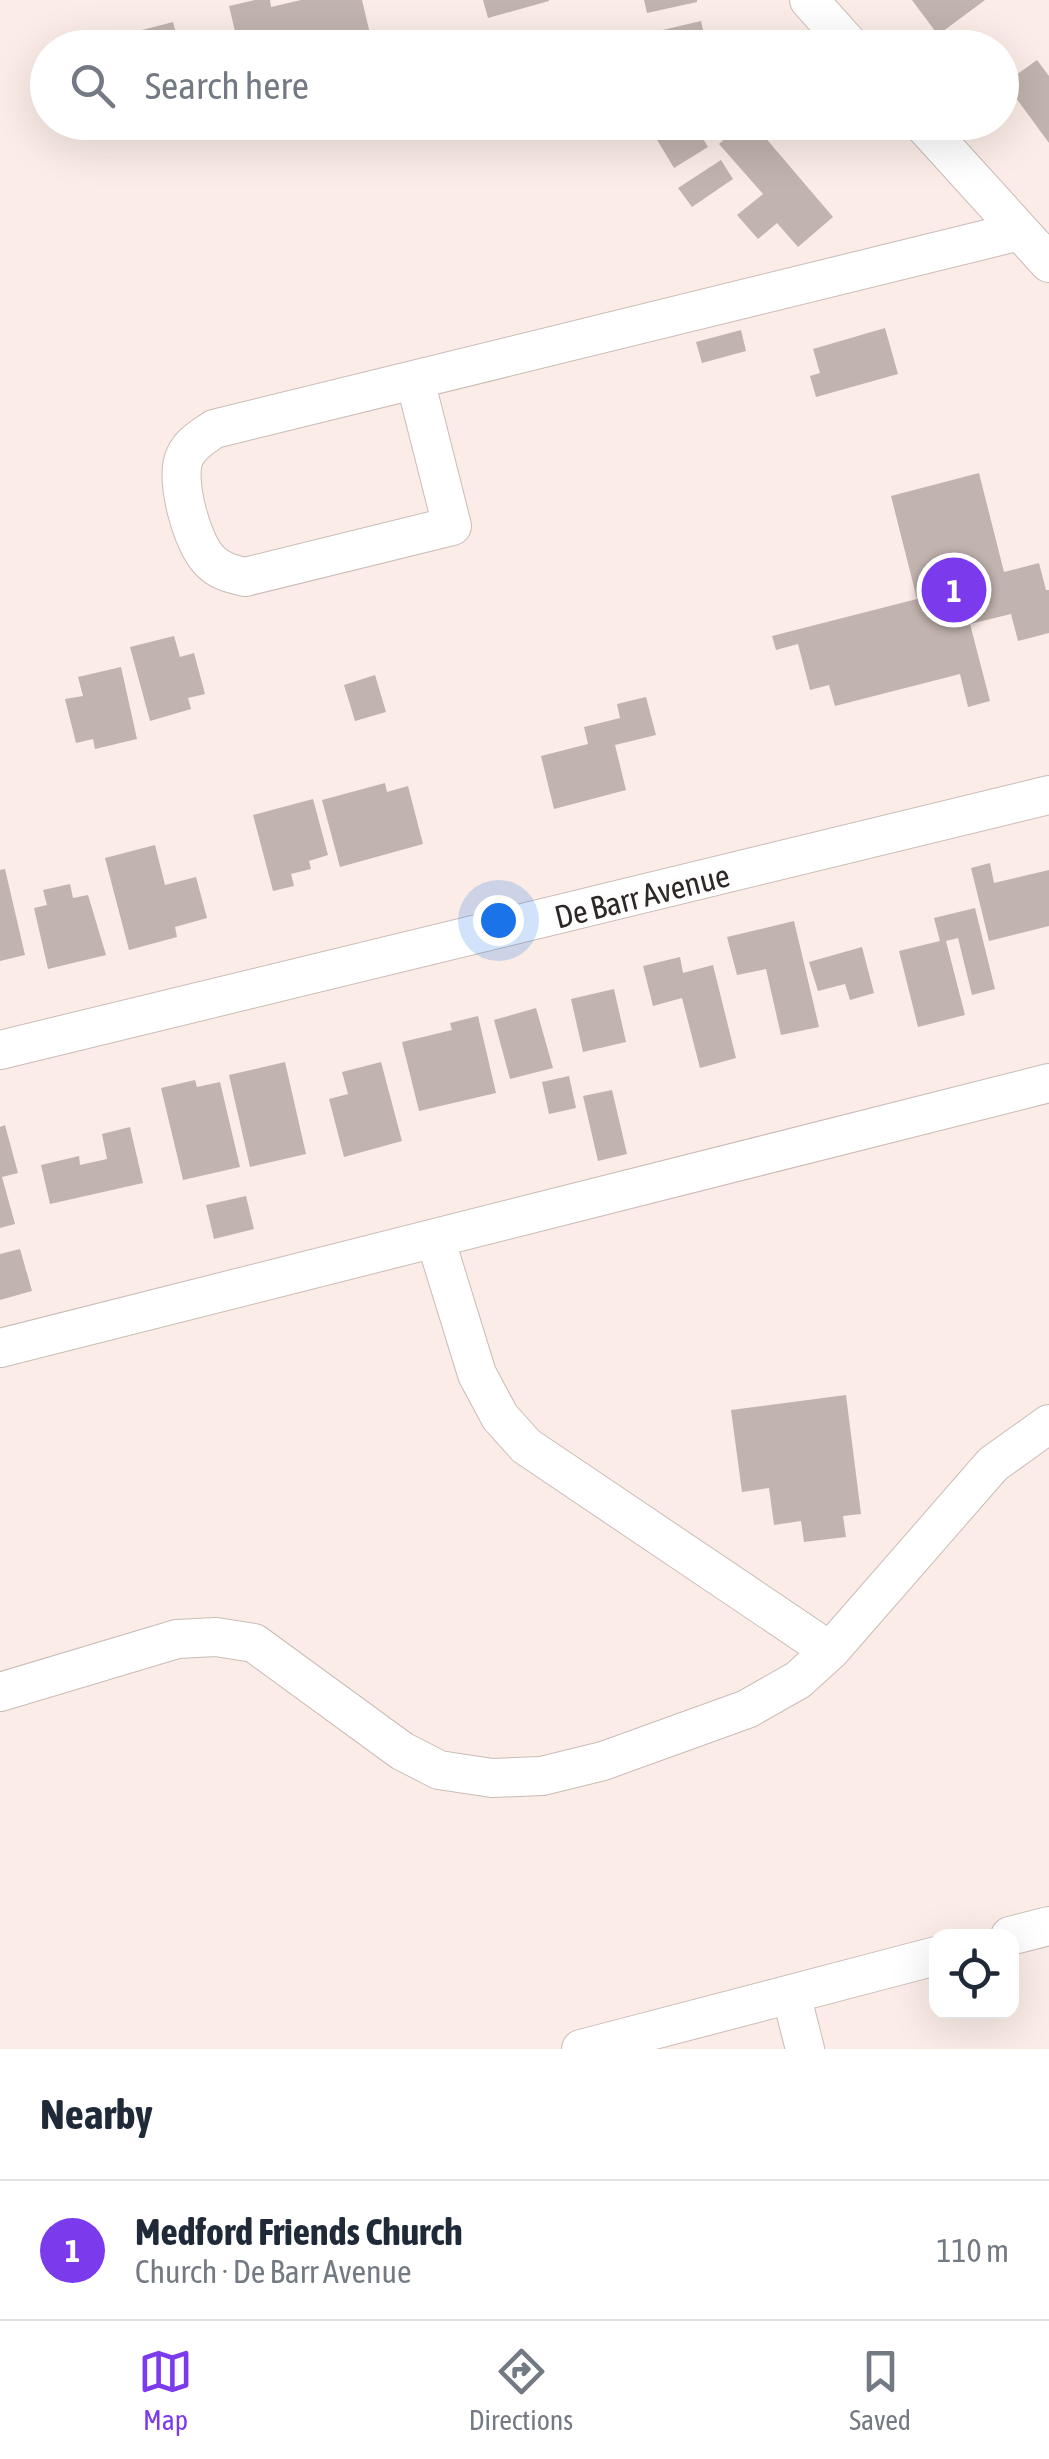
<!DOCTYPE html>
<meta charset="utf-8">
<style>
body{margin:0;font-family:"Asap Condensed",sans-serif;background:#f6f6f7;color:#1f2937}
.controls{position:absolute;right:30px;bottom:30px;display:grid;overflow:hidden;border-radius:20px;box-shadow:0 10px 40px #0002}
.controls button{width:90px;height:90px;display:grid;place-items:center;padding:0;border:0;border-bottom:2px solid #e0e1e3;background:#fff;color:#1f2937;font:50px sans-serif}
.you{position:absolute;left:498px;top:920px;width:35px;height:35px;margin:-25px;border:8px solid #fff;border-radius:50%;background:#1a73e8;box-shadow:0 0 0 15px #1a73e833}
.badge{display:grid;place-items:center;width:65px;height:65px;border-radius:50%;background:#7c3aed;color:#fff;font-size:32px;font-weight:700}
.pin{position:absolute;translate:-50% -50%;border:5px solid #fff;box-shadow:0 2px 10px #0006}
.list{margin:0;padding:0;list-style:none}
h2{display:flex;justify-content:space-between;align-items:center;height:130px;margin:0;padding:0 40px;font-size:42px}
h2 small{font-size:32px;font-weight:400;color:#747a83}
.list li{display:grid;grid-template-columns:65px 1fr auto;gap:30px;align-items:center;box-sizing:border-box;height:140px;padding:0 40px;border-top:2px solid #e0e1e3}
.list b{display:block;font-size:38px;white-space:nowrap}
.list p{margin:0;font-size:32px;white-space:nowrap;color:#747a83}
.list em{font-size:32px;font-style:normal;color:#747a83}
.icon{flex:none;width:55px;height:55px;fill:none;stroke:currentColor;stroke-width:2;stroke-linecap:round;stroke-linejoin:round}
.map{position:relative;flex:none;width:1049px;height:2049px;overflow:hidden}
.search{position:absolute;background:#fff;box-shadow:0 10px 40px #0002;left:30px;right:30px;top:30px;height:110px;display:flex;align-items:center;gap:25px;box-sizing:border-box;padding:0 35px;border-radius:55px;color:#747a83;font-size:38px}
.sheet{height:270px;background:#fff}
nav{display:flex;justify-content:space-around;align-items:center;box-sizing:border-box;height:140px;border-top:2px solid #e0e1e3;background:#fff;font-size:28px;color:#747a83}
nav a{display:grid;justify-items:center;gap:5px}
nav .on{color:#7c3aed}
.map>svg:first-child{display:block}
.building{fill:#c1b3ae}
.lines{fill:none;stroke-linecap:round;stroke-linejoin:round}
.minor-casing{stroke:#cabcb7;stroke-width:40}
.minor{stroke:#fff;stroke-width:38}
.labels{text-anchor:middle;dominant-baseline:central;stroke-width:8;stroke-linejoin:round;paint-order:stroke}
.street-label{font-size:32px;fill:#2d2726;stroke:#fdfdfd}
</style>
<div class="map">
<svg width="1049" height="2049" viewBox="0 0 1049 2049">
<rect width="100%" height="100%" fill="#fbece7"/>
<path class="building" d="M 255,0 L 270,0 L 271,7 L 301,0 L 362,0 L 371,38 L 328,48 L 239,48 L 229,6 Z
M 483,0 L 549,0 L 549,1 L 488,18 Z
M 644,0 L 697,0 L 697,2 L 647,13 Z
M 912,0 L 985,0 L 938,35 Z
M 701,21 L 707,48 L 595,48 L 594,46 Z
M 173,22 L 180,48 L 114,48 L 111,38 Z
M 1037,60 L 1049,76 L 1049,143 L 1005,83 Z
M 671,122 L 693,122 L 708,147 L 674,168 L 653,133 Z
M 744,122 L 752,122 L 833,217 L 798,247 L 777,223 L 758,239 L 737,215 L 763,194 L 719,144 Z
M 721,160 L 733,179 L 692,207 L 678,188 Z
M 885,328 L 898,374 L 816,397 L 810,376 L 820,373 L 813,349 Z
M 741,330 L 746,351 L 702,363 L 696,342 Z
M 979,473 L 1004,572 L 1039,563 L 1046,590 L 1049,590 L 1049,633 L 1018,641 L 1011,614 L 970,624 L 990,701 L 968,707 L 960,674 L 835,706 L 829,685 L 810,690 L 798,644 L 776,650 L 772,636 L 917,599 L 891,496 Z
M 174,636 L 180,657 L 194,653 L 205,694 L 188,698 L 191,709 L 150,721 L 130,647 Z
M 121,667 L 137,739 L 95,749 L 93,739 L 76,743 L 65,699 L 83,696 L 78,677 Z
M 375,675 L 386,712 L 355,721 L 344,685 Z
M 646,697 L 656,735 L 615,745 L 626,790 L 554,809 L 541,756 L 588,744 L 584,727 L 620,718 L 617,704 Z
M 385,783 L 387,792 L 408,786 L 423,844 L 340,867 L 322,800 Z
M 313,799 L 328,855 L 309,861 L 311,869 L 291,874 L 294,886 L 273,891 L 253,815 Z
M 155,845 L 165,885 L 196,877 L 207,918 L 175,927 L 177,937 L 129,950 L 105,858 Z
M 990,863 L 994,883 L 1049,870 L 1049,926 L 989,941 L 971,868 Z
M 5,869 L 25,955 L 0,961 L 0,870 Z
M 70,884 L 73,898 L 88,895 L 106,955 L 48,969 L 34,908 L 47,905 L 43,890 Z
M 975,908 L 995,989 L 972,995 L 958,938 L 946,941 L 965,1015 L 918,1027 L 899,951 L 940,941 L 934,918 Z
M 794,921 L 819,1027 L 781,1035 L 766,969 L 737,975 L 727,937 Z
M 862,947 L 874,993 L 850,1000 L 845,984 L 818,991 L 809,962 Z
M 680,957 L 683,973 L 713,965 L 736,1058 L 700,1068 L 682,998 L 653,1006 L 643,966 Z
M 614,989 L 626,1042 L 583,1052 L 571,999 Z
M 536,1008 L 553,1068 L 510,1079 L 494,1020 Z
M 478,1016 L 496,1093 L 419,1111 L 402,1042 L 452,1030 L 450,1023 Z
M 285,1062 L 306,1154 L 250,1167 L 229,1075 Z
M 381,1062 L 402,1141 L 344,1157 L 329,1099 L 348,1094 L 342,1072 Z
M 569,1076 L 576,1108 L 549,1114 L 542,1082 Z
M 195,1080 L 197,1087 L 220,1082 L 240,1167 L 183,1180 L 161,1088 Z
M 612,1090 L 627,1154 L 598,1161 L 583,1096 Z
M 5,1125 L 18,1173 L 2,1177 L 15,1224 L 0,1228 L 0,1127 Z
M 130,1127 L 143,1183 L 50,1204 L 41,1165 L 79,1156 L 80,1165 L 107,1159 L 102,1134 Z
M 246,1196 L 254,1229 L 214,1239 L 206,1205 Z
M 20,1249 L 32,1291 L 0,1300 L 0,1254 Z
M 846,1395 L 861,1514 L 843,1516 L 846,1537 L 804,1542 L 801,1521 L 774,1525 L 769,1488 L 742,1492 L 731,1410 Z"/>
<g class="lines">
<defs>
<path id="minor" d="M 809,0 L 852,48
M 921,122 L 1049,263
M 415,380 L 452,526 L 245,577 C 232,574 219,571 210,561 C 192,544 174,478 185,456 C 191,443 203,437 214,429 L 1020,231
M 0,1050 L 1049,795
M 435,1238 L 477,1374 L 500,1417 L 526,1446 L 830,1651
M 0,1348 L 1049,1083
M 0,1692 L 177,1639 L 216,1637 L 254,1643 L 402,1751 L 439,1770 L 492,1778 L 542,1776 L 603,1761 L 747,1709 L 798,1680 L 830,1651 L 993,1464 L 1049,1424
M 1010,1936 L 1049,1926
M 791,1994 L 805,2049
M 581,2049 L 936,1956"/>
</defs>
<use href="#minor" class="minor-casing"/>
<use href="#minor" class="minor"/>
</g>
<g class="labels">
<g class="street-label">
<text transform="translate(642 896) rotate(-14)">De Barr Avenue</text>
</g>
</g>
</svg>
<div class="controls">
<button><svg class="icon" aria-label="locate" viewBox="0 0 24 24"><circle cx="12" cy="12" r="6"/><path d="M12 2v4M12 18v4M2 12h4M18 12h4"/></svg></button>
</div>
<div class="you"></div>
<div class="pin badge" style="left:954px;top:590px">1</div>
<div class="search"><svg class="icon" aria-label="search" viewBox="0 0 24 24"><circle cx="10" cy="10" r="6"/><path d="M15 15l6 6"/></svg>Search here</div>
</div>
<section class="sheet">
<h2>Nearby<small></small></h2>
<ul class="list">
<li><span class="badge">1</span><div><b>Medford Friends Church</b><p>Church · De Barr Avenue</p></div><em>110 m</em></li>
</ul>
</section>
<nav>
<a class="on"><svg class="icon" aria-label="map" viewBox="0 0 24 24"><path d="M3 6l6-2 6 2 6-2v14l-6 2-6-2-6 2zM9 4v14M15 6v14"/></svg>Map</a>
<a><svg class="icon" aria-label="directions" viewBox="0 0 24 24"><path d="M12 3l9 9-9 9-9-9zM9 14v-3h6M13 9l2 2-2 2"/></svg>Directions</a>
<a><svg class="icon" aria-label="saved" viewBox="0 0 24 24"><path d="M7 4h10v16l-5-4-5 4z"/></svg>Saved</a>
</nav>
